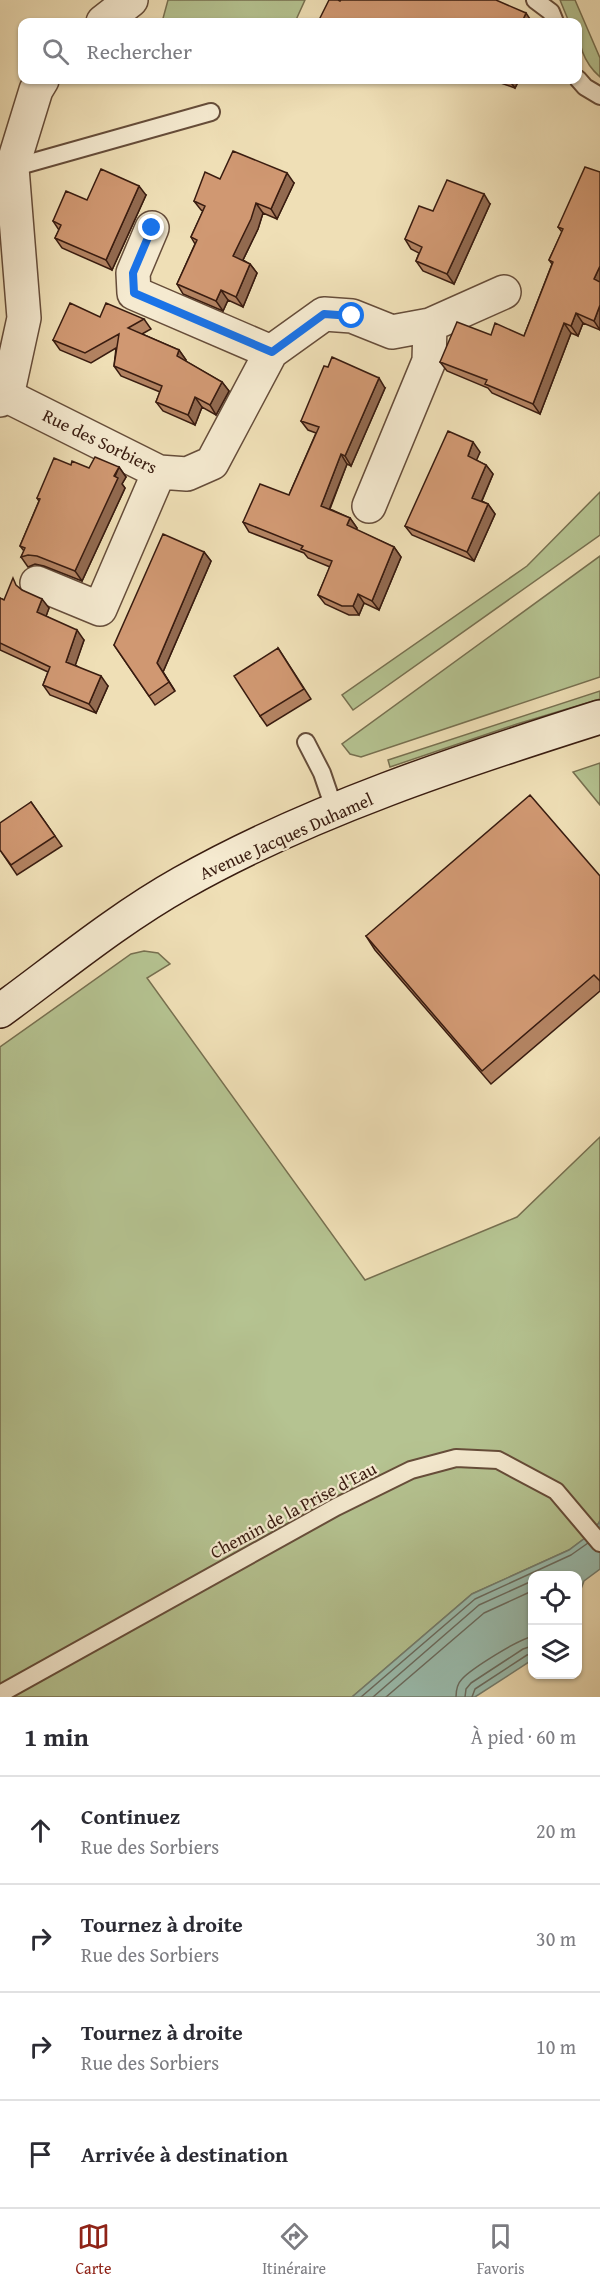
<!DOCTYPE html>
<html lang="fr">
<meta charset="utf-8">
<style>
body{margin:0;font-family:"Gentium Book Plus",serif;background:#f2f2f3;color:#2b2b33}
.controls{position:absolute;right:18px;bottom:18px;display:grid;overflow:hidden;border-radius:12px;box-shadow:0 2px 4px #0004}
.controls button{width:54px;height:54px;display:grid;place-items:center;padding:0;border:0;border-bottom:2px solid #e1e1e2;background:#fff;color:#2b2b33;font:30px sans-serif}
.stop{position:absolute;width:18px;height:18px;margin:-14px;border:4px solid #1a73e8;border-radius:50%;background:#fff}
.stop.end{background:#1a73e8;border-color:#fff;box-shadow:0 2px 6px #0008}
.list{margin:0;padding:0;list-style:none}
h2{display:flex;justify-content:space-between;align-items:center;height:78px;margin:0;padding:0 24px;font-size:26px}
h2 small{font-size:20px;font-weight:400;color:#7c7c81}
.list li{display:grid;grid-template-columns:39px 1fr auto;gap:18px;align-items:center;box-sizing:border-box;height:108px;padding:0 24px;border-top:2px solid #e1e1e2}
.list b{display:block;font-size:22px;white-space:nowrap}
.list p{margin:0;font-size:20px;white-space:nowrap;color:#7c7c81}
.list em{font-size:20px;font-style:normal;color:#7c7c81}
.icon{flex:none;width:33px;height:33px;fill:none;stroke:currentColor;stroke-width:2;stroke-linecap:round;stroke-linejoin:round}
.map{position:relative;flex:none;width:600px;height:1697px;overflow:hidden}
.search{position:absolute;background:#fff;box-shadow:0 2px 4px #0004;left:18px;right:18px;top:18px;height:66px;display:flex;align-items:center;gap:15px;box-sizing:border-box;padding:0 21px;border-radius:12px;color:#7c7c81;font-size:22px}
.sheet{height:510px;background:#fff}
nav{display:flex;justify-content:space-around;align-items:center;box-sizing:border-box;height:84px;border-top:2px solid #e1e1e2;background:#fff;font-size:16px;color:#7c7c81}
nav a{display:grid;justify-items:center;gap:3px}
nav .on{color:#8f2418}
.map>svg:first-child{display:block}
.green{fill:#b5c391;stroke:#777050;stroke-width:1.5}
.water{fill:#9abdaf;stroke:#737d6f;stroke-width:1.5}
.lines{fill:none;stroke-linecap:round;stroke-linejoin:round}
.shore{stroke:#6a6c60;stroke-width:1.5}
.service-casing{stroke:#664d3a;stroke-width:20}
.minor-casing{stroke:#664d3a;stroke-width:36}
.secondary-casing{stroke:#391c10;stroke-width:36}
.service{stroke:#f5ead0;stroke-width:16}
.minor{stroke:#f5ead0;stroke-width:33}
.secondary{stroke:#f5ead0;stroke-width:33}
.wall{fill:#b38362;stroke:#391c10;stroke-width:1.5}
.shaded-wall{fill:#926a50;stroke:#391c10;stroke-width:1.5}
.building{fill:#d09872;stroke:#391c10;stroke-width:1.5}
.route{stroke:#1a73e8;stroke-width:8}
.labels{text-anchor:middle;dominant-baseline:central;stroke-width:4.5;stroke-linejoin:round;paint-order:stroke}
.street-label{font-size:18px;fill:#391c10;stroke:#f5ead0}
</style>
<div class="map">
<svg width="600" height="1697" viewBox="0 0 600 1697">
<rect width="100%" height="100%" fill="#efdfb6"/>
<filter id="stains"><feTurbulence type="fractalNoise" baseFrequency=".00333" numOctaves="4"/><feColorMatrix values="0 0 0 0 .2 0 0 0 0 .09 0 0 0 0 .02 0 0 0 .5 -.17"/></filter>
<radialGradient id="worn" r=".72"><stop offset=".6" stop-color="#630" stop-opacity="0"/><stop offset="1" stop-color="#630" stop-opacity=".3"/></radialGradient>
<path class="green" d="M 168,0 L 305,0 L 295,22 L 162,22 Z
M 560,0 L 575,0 L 600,58 L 600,77 C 583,62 578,44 578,22 L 569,22 Z
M 600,492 L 600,535 L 353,710 L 342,695 L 527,566 Z
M 600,556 L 600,677 L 361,757 L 350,754 L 342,744 Z
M 600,691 L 600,699 L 517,724 L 390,767 L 388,760 Z
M 600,763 L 600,805 L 573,772 Z
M 144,951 L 158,953 L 170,964 L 147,978 L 365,1280 L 517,1217 L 600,1137 L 600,1521 L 593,1532 L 569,1550 L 472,1594 L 352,1697 L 0,1697 L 0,1047 L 131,954 Z"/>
<path class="water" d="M 600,1521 L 600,1569 L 584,1581 L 578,1597 L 578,1576 L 532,1576 L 532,1657 L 529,1662 L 475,1697 L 352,1697 L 472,1594 L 569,1550 L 593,1532 Z"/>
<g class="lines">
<path class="shore" d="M 361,1697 L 475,1599 L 571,1555 L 588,1543
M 373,1697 L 479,1605 L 532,1581
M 386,1697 L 484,1613 L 532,1591
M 456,1697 C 456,1690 457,1684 462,1679 C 471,1669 520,1638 532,1637
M 465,1697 L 466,1689 L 471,1683 L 523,1649 L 532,1646
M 472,1697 L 475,1689 L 527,1655 L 532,1654"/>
<defs>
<path id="service" d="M 535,0 L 551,12 L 555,22
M 578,79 L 585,87 L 600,96
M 12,168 L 211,112
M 306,742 L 322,773 L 335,811
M 0,1694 L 336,1507 L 411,1470 L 456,1458 L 498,1460 L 556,1491 L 600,1543"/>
<path id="minor" d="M 103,22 L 131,0
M 152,228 L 133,273 L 134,293 L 271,352
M 7,396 L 24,318 L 12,168 L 36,90 L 42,80
M 0,400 L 7,396 L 159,472 L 187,474 L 212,463 L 271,352 L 324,314 L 352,316 L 392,332 L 430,325 L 504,292
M 369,506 L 429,361 L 430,325
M 37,583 L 100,609 L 159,472"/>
<path id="secondary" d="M 0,1011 C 60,967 118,919 182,883 C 309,811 461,761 600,717"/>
</defs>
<use href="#service" class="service-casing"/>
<use href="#minor" class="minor-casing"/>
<use href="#secondary" class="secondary-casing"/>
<use href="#service" class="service"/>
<use href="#minor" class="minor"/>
<use href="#secondary" class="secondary"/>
</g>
<path class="wall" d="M 492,80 L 519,80 L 515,88 Z
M 600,172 L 600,330 L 583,323 L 578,336 L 571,333 L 540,414 L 492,393 L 488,388 L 447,371 L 440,362 L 491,335 L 524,336 L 552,264 L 549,260 L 562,232 L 558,227 Z
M 220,179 L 294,183 L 277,219 L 263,213 L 258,229 L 243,260 L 250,264 L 257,273 L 243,307 L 228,300 L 223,311 L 183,294 L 177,284 L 195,244 L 191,237 L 203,211 L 201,210 L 194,201 Z
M 146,195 L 112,270 L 62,248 L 55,238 L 59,230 L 53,221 L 87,200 Z
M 490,204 L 454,284 L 423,271 L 416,261 L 419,253 L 411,249 L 405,239 L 433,211 Z
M 100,317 L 144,319 L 151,329 L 142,334 L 179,350 L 186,360 L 185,361 L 222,382 L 229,391 L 216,415 L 202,407 L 195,425 L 163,411 L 156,402 L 160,392 L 121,376 L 114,366 L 116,348 L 91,363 L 60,350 L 53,340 Z
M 385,388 L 351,466 L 347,464 L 330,509 L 350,518 L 357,528 L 356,530 L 394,547 L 401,557 L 379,610 L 364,603 L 359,615 L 349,615 L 325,604 L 318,595 L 330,567 L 308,558 L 304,553 L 249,532 L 243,522 L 289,495 L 316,433 L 308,430 L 301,421 Z
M 480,452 L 476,460 L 486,465 L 493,474 L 482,501 L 488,504 L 495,514 L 474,561 L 412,535 L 405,526 Z
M 71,465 L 89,468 L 119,467 L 126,477 L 122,484 L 125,488 L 82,581 L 44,566 L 35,564 L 28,567 L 21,557 L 24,551 L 20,546 L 39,501 L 37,498 Z
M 204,552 L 211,561 L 163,672 L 175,691 L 155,705 L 114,645 Z
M 19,588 L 49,608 L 46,616 L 84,640 L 75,665 L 108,686 L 96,713 L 50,695 L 43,685 L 48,672 L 0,650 L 0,598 L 4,600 Z
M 278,648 L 311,699 L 267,726 L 260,716 Z
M 31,802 L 62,846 L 17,875 L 0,850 Z
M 600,876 L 600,991 L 491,1084 L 375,950 L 366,936 Z"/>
<path class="shaded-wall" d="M 526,13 L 532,22 L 522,22 Z
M 509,80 L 519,80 L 515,88 Z
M 287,173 L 294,183 L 277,219 L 271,209 Z
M 139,186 L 146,195 L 112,270 L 106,260 Z
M 484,194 L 490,204 L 454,284 L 447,274 Z
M 256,203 L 263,213 L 258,229 L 240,266 L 233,256 Z
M 250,264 L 257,273 L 243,307 L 236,297 Z
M 600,266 L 600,288 L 594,279 Z
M 221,290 L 228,300 L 223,311 L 216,301 Z
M 600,305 L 600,330 L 594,321 Z
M 576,313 L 583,323 L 578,336 L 571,326 Z
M 564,323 L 571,333 L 540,414 L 533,404 Z
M 179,350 L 186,360 L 183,366 L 177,356 Z
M 379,378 L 385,388 L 351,466 L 345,456 Z
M 222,382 L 229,391 L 216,415 L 210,405 Z
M 195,397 L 202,407 L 195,425 L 188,415 Z
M 473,442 L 480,452 L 474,466 L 468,456 Z
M 341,454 L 347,464 L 327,515 L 321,506 Z
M 486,465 L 493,474 L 479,507 L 472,498 Z
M 119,467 L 126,477 L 122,484 L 125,488 L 82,581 L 75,571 Z
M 488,504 L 495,514 L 474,561 L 467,552 Z
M 350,518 L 357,528 L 354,535 L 347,525 Z
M 394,547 L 401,557 L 379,610 L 372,601 Z
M 204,552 L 211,561 L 163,672 L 175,691 L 157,663 Z
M 358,594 L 364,603 L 359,615 L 353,606 Z
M 42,599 L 49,608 L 44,622 L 37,612 Z
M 77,630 L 84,640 L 73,672 L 66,662 Z
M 101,676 L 108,686 L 96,713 L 89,704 Z"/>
<path class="building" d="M 329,0 L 338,0 L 340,1 L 341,0 L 496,0 L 526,13 L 522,22 L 318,22 Z
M 233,151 L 287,173 L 271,209 L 256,203 L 251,219 L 233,256 L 250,264 L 236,297 L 221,290 L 216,301 L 177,284 L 197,240 L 191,237 L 205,206 L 194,201 L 205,172 L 220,179 Z
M 585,167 L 600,172 L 600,266 L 594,279 L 600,282 L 600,305 L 594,321 L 576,313 L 571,326 L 564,323 L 533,404 L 485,384 L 487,380 L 440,362 L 457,322 L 491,335 L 495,323 L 524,336 L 553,262 L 549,260 L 563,229 L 558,227 Z
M 101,169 L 139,186 L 106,260 L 55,238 L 61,225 L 53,221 L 66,191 L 87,200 Z
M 447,180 L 484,194 L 447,274 L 416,261 L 422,247 L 405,239 L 419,206 L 433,211 Z
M 70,303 L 100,317 L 106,303 L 144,319 L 128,328 L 179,350 L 177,356 L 222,382 L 210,405 L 195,397 L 188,415 L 156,402 L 162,386 L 114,366 L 119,334 L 85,353 L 53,340 Z
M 332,357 L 379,378 L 345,456 L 341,454 L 321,506 L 350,518 L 347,525 L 394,547 L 372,601 L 358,594 L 353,606 L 342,606 L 318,595 L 332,561 L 301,549 L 303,546 L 243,522 L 260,484 L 289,495 L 319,427 L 301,421 L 324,366 L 328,367 Z
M 448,431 L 473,442 L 468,456 L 486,465 L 472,498 L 488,504 L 467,552 L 405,526 Z
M 95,457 L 119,467 L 114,476 L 118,478 L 75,571 L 37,556 L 28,555 L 21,557 L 25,548 L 20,546 L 40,499 L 37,498 L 54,458 L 71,465 L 72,461 L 89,468 Z
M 163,534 L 204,552 L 157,663 L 169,682 L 149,696 L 114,645 Z
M 13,578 L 16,585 L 22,590 L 42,599 L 37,612 L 77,630 L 66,662 L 101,676 L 89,704 L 43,685 L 50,667 L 0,643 L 0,598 L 4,600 Z
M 278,648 L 304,689 L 260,716 L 234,676 Z
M 530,795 L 600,876 L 600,981 L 594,975 L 482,1071 L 366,936 Z
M 31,802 L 55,836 L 11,865 L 0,850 L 0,823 Z"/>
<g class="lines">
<path class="route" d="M 152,228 L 133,273 L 134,293 L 272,352 L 324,314 L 352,316"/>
</g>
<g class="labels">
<g class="street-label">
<text transform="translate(100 441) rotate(26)">Rue des Sorbiers</text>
<text transform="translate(286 836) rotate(-24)">Avenue Jacques Duhamel</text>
<text transform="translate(293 1510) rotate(-28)">Chemin de la Prise d'Eau</text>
</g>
</g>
<rect width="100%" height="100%" filter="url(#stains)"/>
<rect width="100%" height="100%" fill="url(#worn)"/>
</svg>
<div class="controls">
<button><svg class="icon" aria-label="locate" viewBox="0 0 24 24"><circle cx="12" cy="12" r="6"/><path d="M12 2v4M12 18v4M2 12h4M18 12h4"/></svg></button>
<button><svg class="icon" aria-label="layers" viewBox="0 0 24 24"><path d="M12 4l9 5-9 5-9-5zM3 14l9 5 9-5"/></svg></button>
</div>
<div class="stop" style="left:352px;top:316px"></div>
<div class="stop end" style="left:152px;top:228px"></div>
<div class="search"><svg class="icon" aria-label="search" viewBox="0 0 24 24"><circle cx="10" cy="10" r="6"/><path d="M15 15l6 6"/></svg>Rechercher</div>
</div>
<section class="sheet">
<h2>1 min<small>À pied · 60 m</small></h2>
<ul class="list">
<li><svg class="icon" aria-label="ahead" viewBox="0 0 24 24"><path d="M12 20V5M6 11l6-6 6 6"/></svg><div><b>Continuez</b><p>Rue des Sorbiers</p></div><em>20 m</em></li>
<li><svg class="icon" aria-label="right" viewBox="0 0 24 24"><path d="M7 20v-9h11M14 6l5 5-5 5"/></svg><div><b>Tournez à droite</b><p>Rue des Sorbiers</p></div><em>30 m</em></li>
<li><svg class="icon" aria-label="right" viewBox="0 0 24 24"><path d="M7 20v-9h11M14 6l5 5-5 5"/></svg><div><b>Tournez à droite</b><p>Rue des Sorbiers</p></div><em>10 m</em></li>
<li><svg class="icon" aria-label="arrive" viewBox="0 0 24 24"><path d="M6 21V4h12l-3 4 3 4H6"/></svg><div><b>Arrivée à destination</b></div></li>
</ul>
</section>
<nav>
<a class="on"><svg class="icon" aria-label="map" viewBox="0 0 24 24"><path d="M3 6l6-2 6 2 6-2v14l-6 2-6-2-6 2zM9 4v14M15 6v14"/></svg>Carte</a>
<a><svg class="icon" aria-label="directions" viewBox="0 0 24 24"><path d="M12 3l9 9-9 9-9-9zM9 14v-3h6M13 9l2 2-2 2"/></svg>Itinéraire</a>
<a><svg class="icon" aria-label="saved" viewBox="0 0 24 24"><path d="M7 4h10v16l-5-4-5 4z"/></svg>Favoris</a>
</nav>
